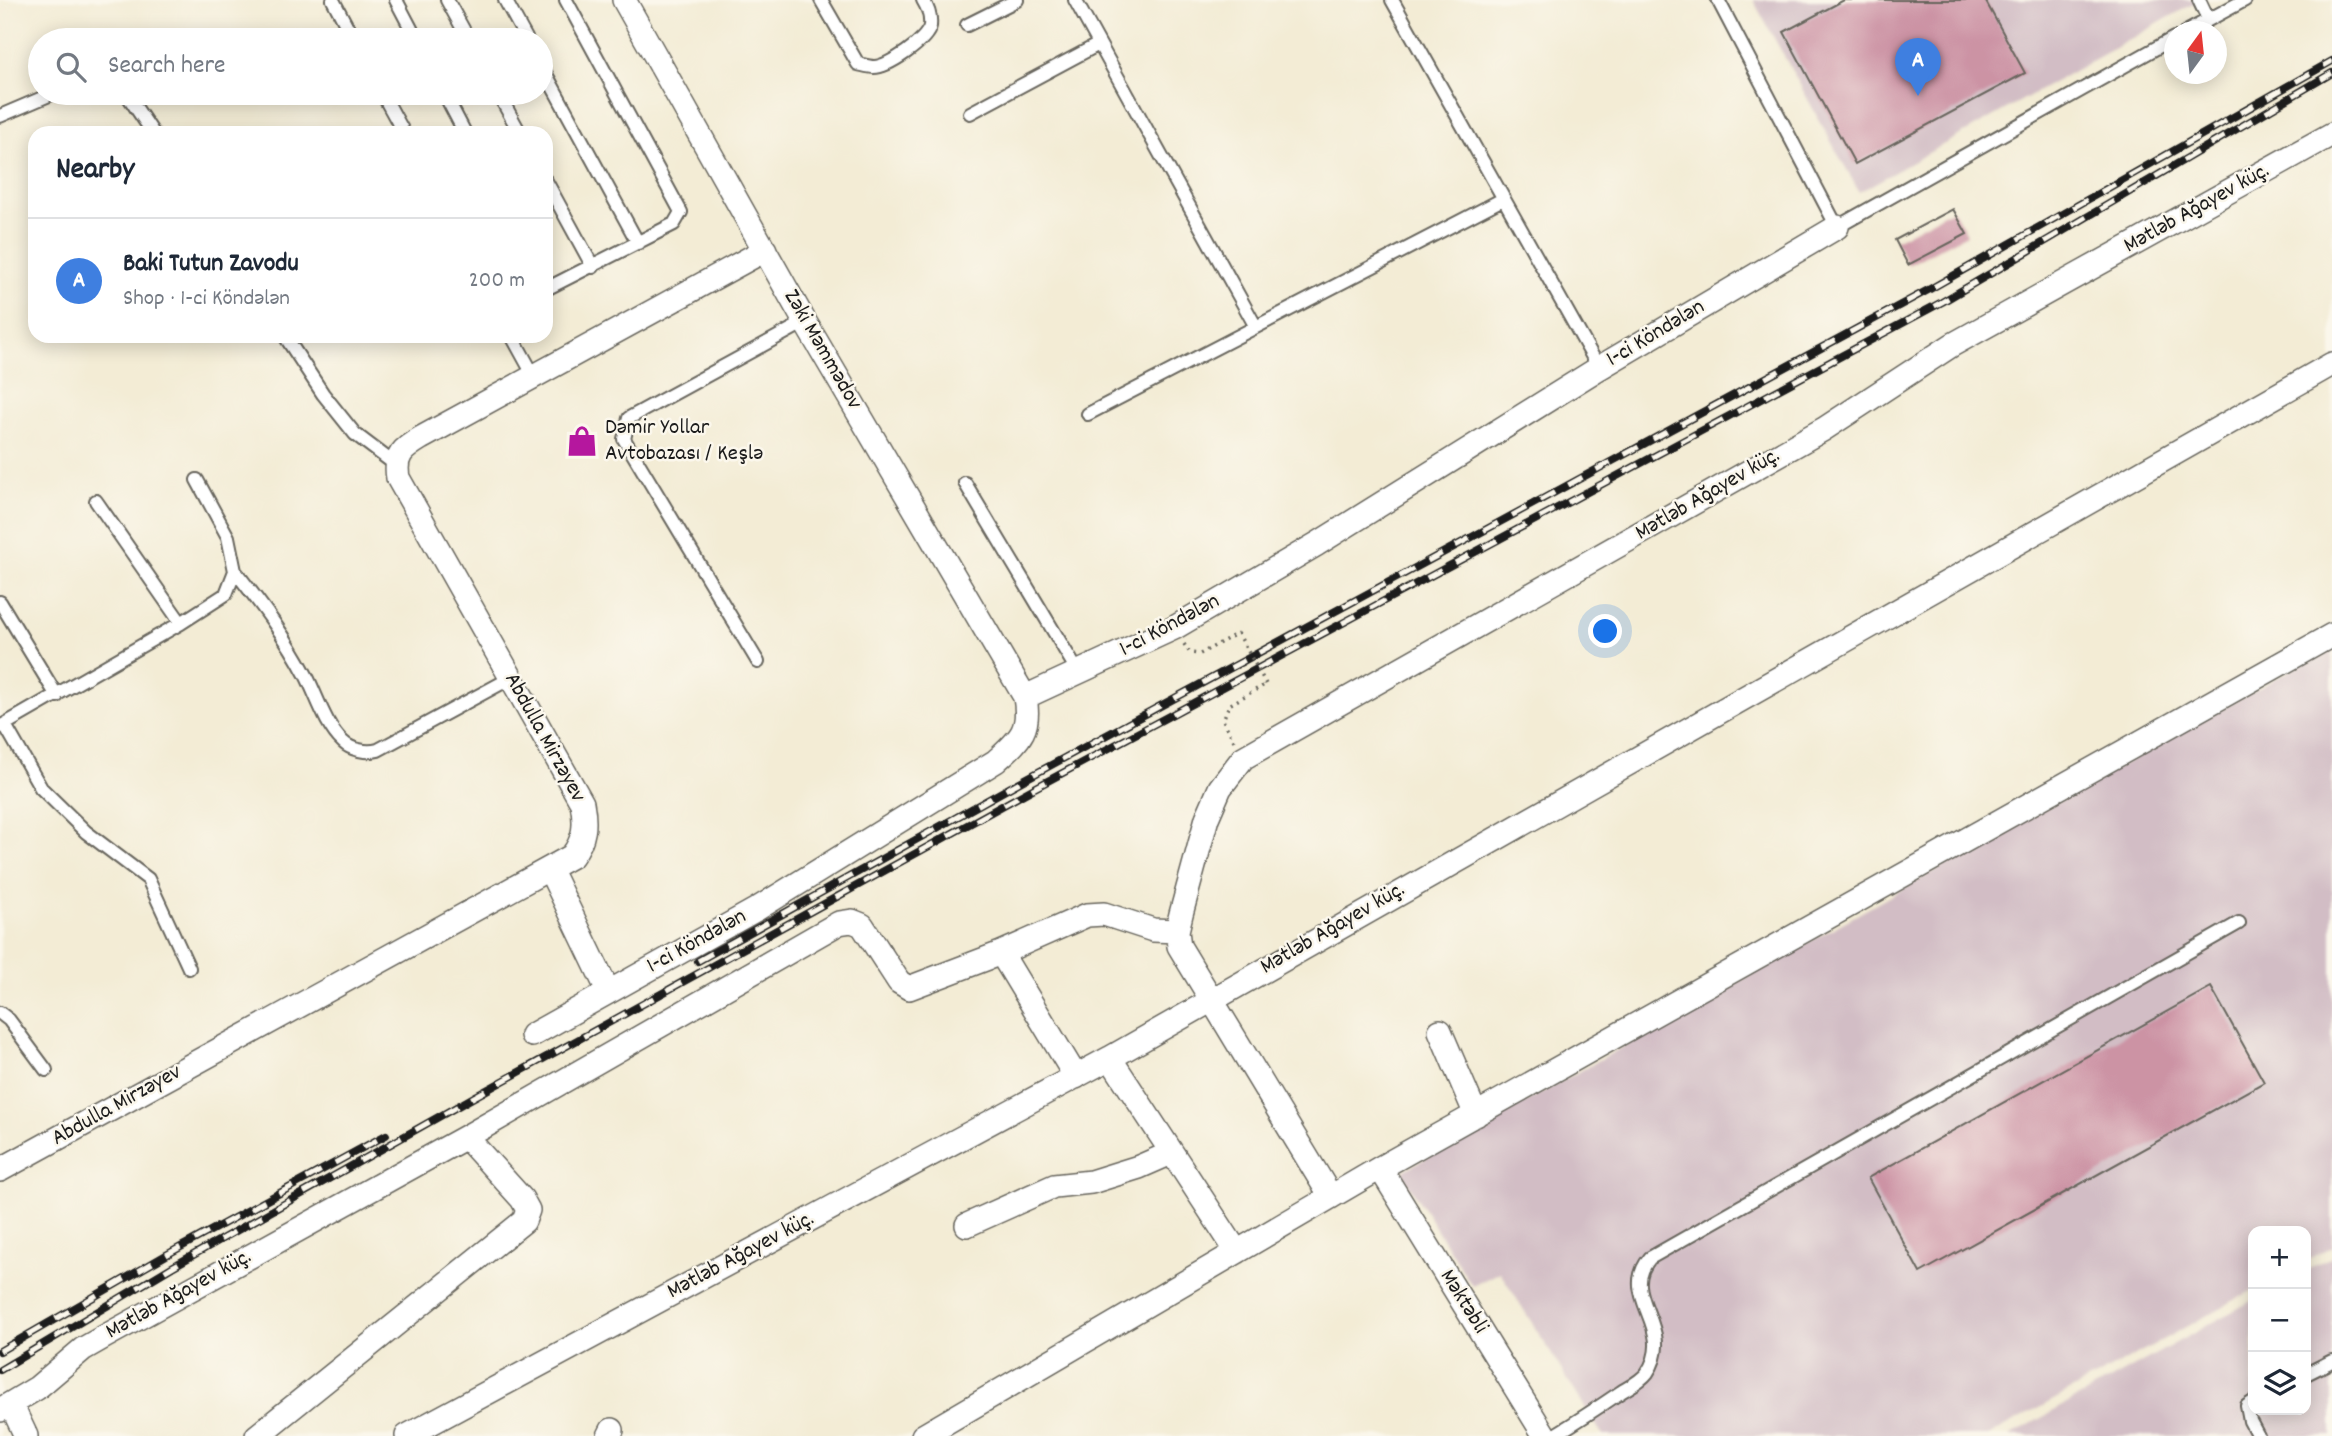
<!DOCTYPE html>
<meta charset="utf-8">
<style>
body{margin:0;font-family:Dekko,sans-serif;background:#f6f6f7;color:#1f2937}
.controls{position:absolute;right:21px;bottom:21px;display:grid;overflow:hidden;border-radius:14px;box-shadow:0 4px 18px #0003}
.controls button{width:63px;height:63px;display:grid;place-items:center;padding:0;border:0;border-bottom:2px solid #e0e1e3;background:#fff;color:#1f2937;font:35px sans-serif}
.compass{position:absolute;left:2164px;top:21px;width:63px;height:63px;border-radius:50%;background:#fff;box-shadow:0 4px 18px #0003;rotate:15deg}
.you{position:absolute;left:1606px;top:632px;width:24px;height:24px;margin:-18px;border:5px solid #fff;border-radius:50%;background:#1a73e8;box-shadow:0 0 0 10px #1a73e833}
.badge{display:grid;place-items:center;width:46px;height:46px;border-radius:50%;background:#0b8043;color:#fff;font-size:23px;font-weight:700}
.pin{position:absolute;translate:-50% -58px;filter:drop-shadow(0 2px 4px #0008)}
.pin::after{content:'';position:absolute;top:37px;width:24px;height:21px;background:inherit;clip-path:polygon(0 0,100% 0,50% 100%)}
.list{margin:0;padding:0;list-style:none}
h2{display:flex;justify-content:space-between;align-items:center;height:91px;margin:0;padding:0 28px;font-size:30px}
h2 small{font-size:23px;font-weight:400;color:#747a83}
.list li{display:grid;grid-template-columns:46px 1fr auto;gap:21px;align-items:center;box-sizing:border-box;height:126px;padding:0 28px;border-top:2px solid #e0e1e3}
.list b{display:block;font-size:26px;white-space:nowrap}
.list p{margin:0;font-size:23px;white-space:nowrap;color:#747a83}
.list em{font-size:23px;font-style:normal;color:#747a83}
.icon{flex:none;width:38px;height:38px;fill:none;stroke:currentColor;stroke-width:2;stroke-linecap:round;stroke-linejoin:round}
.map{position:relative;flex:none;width:2332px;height:1436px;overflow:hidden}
.search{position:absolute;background:#fff;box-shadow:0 4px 18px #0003;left:28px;top:28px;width:525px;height:77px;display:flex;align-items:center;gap:18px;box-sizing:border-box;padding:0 24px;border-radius:38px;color:#747a83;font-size:26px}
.panel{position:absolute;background:#fff;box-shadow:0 4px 18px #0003;left:28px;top:126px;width:525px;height:217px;border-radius:21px}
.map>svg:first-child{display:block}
.industrial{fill:#d2bdc5}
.building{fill:#cc93a4}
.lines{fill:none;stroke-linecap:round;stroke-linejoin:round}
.lane-casing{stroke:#67655d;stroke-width:16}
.street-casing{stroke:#67655d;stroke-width:26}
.path{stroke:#67655d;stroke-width:3.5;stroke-dasharray:2 5;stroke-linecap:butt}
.lane{stroke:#fff;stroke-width:12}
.street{stroke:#fff;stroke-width:23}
.rail-casing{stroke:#1c1c1c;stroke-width:8}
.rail{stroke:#fbf7ec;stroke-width:5;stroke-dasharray:16;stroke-linecap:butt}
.path-bridge{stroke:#67655d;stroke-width:3.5;stroke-dasharray:2 5;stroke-linecap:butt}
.labels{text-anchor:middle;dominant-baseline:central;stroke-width:5;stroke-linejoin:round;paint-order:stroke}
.street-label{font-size:23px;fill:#1c1c1c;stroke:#fbf7ec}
.poi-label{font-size:23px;fill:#1c1c1c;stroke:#fbf7ec;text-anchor:start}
</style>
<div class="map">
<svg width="2332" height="1436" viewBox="0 0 2332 1436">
<rect width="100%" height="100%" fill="#fbf7ec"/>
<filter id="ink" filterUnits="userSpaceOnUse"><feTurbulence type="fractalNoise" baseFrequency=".0143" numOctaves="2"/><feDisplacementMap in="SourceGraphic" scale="14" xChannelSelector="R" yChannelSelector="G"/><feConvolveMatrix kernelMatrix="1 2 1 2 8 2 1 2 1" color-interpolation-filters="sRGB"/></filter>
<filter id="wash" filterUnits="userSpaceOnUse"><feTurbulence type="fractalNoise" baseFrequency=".00686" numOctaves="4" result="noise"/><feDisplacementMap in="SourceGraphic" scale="28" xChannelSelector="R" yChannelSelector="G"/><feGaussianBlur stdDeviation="1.57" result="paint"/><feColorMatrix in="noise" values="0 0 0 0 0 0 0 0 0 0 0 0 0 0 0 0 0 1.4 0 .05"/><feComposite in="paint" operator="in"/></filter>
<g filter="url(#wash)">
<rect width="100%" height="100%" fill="#f3ecd5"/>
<path class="industrial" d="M 1753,0 L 2200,0 L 1859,192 Z
M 2332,647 L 2332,1246 L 2306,1261 L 2306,1231 L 2253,1231 L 2253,1290 L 1988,1436 L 1603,1436 L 1500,1272 L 1472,1286 L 1401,1172 Z
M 2332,1256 L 2332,1436 L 2009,1436 L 2253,1300 L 2253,1410 L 2306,1410 L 2306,1271 Z"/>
<g id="blocks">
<path class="building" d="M 1844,0 L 1985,0 L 2025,73 L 1855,164 L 1784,32 Z
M 1953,209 L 1967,234 L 1908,265 L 1895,240 Z
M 2211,987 L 2264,1082 L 1920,1273 L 1868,1178 Z"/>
</g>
</g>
<g filter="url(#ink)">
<use href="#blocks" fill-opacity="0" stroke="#67655d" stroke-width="2"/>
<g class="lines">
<defs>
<path id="lane" d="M 333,0 L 354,40
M 396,0 L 417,40
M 447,0 L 469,40
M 505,0 L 527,40
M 821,0 L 858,64 C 863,65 869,67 874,67 C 888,67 927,41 930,26 C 931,17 928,8 923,0
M 1075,0 L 1256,327
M 1392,0 L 1599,368
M 1718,0 L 1837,227 L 2174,38
M 2199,0 L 2208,19
M 967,25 L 1017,0
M 2186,32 L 2245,0
M 541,65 L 638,243
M 126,93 L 153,133
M 382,93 L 404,133
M 444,93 L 465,133
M 498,93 L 520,133
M 970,113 L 1099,44
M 0,116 L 54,93
M 546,181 L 593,267
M 546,289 L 674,224 L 681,212 L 566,0
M 285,336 L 323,394 L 355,434 L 396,465
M 512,336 L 534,376
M 1088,414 L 1503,199
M 965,483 L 1078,672
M 96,501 L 181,623
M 235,571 C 261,604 286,637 306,675 C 317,696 325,725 343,742 C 351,750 367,753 378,750 L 511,678
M 0,602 L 57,696
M 758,662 L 624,439 L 629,418 L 805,322
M 5,725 L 41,788 L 86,832 L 148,879 L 189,968
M 0,727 L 181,623 L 226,594 L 235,571 L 228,537 L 197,480
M 0,1013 L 9,1020 L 46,1070
M 2306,1374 L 2332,1361
M 2253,1402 L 2247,1406 L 2250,1421 L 2258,1436
M 1553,1436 C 1576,1422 1599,1407 1621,1392 C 1629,1387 1641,1381 1647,1373 C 1678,1327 1617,1296 1650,1258 L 2239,923"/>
<path id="street" d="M 624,0 L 805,322 L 1025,697
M 550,870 L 608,991
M 1001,953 L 1076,1077
M 1440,1031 L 1476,1115
M 532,1035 L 757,909 L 996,761 C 1020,739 1031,731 1025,697 L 1174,628 L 1317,544 L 1599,368 L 1837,227
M 1110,1058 L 1237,1252
M 1380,1168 L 1545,1436
M 0,1170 L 572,856 C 585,839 586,824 582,803 L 398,478 C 394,455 403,449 421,438 L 765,250
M 1331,1197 L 1179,946 L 1177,931 L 1181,914 L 1207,818 L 1220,788 L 1243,758 L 1824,429 L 1952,345 L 2332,134
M 967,1225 L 1054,1186 L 1091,1182 L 1139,1167 L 1171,1153
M 11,1404 L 26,1436
M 0,1410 L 37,1388 L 83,1349 L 104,1337 L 466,1137 L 839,923 L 852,921 L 862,925 L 899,982 L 909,988 L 1001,953 L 1087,915 L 1104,914 L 1153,930 L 1177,931
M 257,1436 L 524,1221 L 528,1210 L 522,1199 L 466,1137
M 407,1436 L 1110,1058 L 2332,364
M 609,1436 L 612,1430
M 923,1436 L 1380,1168 L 2332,635"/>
</defs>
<use href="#lane" class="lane-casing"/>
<use href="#street" class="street-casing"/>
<path class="path" d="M 1184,644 L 1190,653 L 1200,654 L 1238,633
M 1234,741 L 1223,720 L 1229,705 L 1266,684"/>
<use href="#lane" class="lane"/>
<use href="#street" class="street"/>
<defs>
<path id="rail" d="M 698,961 L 1018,783 L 1930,289 L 2332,61
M 0,1351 L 168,1254 L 386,1135
M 0,1370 L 172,1267 L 474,1097 L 1029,791 L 1942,302 L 2332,73"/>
</defs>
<use href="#rail" class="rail-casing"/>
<use href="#rail" class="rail"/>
<path class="path-bridge" d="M 1238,633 L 1266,684"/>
</g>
</g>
<defs>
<symbol id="shop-bare" viewBox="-9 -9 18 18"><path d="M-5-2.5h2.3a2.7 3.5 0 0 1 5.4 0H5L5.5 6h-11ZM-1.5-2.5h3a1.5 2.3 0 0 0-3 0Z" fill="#b5179e" stroke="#fbf7ec" stroke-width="2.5" paint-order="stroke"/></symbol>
</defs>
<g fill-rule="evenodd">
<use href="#shop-bare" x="560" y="419" width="44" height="44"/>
</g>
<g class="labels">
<g class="street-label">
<text transform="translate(2197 209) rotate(-29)">Mətləb Ağayev küç.</text>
<text transform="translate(1656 334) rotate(-31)">1-ci Köndələn</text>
<text transform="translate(822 350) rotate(60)">Zəki Məmmədov</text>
<text transform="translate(1708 495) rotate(-30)">Mətləb Ağayev küç.</text>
<text transform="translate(1170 626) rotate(-28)">1-ci Köndələn</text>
<text transform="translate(544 738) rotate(61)">Abdulla Mirzəyev</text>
<text transform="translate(1333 929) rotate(-30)">Mətləb Ağayev küç.</text>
<text transform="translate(697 942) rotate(-29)">1-ci Köndələn</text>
<text transform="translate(117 1106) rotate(-29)">Abdulla Mirzəyev</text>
<text transform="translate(741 1256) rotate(-28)">Mətləb Ağayev küç.</text>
<text transform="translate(179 1295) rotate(-29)">Mətləb Ağayev küç.</text>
<text transform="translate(1463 1302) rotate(58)">Məktəbli</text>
</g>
<g class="poi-label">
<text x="605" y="428">Dəmir Yollar<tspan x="605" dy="26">Avtobazası / Keşlə</tspan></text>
</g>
</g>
</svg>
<div class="controls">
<button>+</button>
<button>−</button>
<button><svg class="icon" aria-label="layers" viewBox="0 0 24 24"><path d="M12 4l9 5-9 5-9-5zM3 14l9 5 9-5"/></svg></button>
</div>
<svg class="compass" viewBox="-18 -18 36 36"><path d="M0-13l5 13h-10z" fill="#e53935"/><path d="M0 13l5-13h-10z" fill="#747a83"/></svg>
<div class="you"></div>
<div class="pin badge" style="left:1918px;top:96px;background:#3f7fe0">A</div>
<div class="search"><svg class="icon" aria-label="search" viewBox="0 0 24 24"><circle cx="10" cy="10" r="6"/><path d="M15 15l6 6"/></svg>Search here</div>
<section class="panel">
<h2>Nearby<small></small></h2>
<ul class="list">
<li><span class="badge" style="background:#3f7fe0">A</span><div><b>Baki Tutun Zavodu</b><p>Shop · 1-ci Köndələn</p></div><em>200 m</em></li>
</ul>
</section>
</div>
